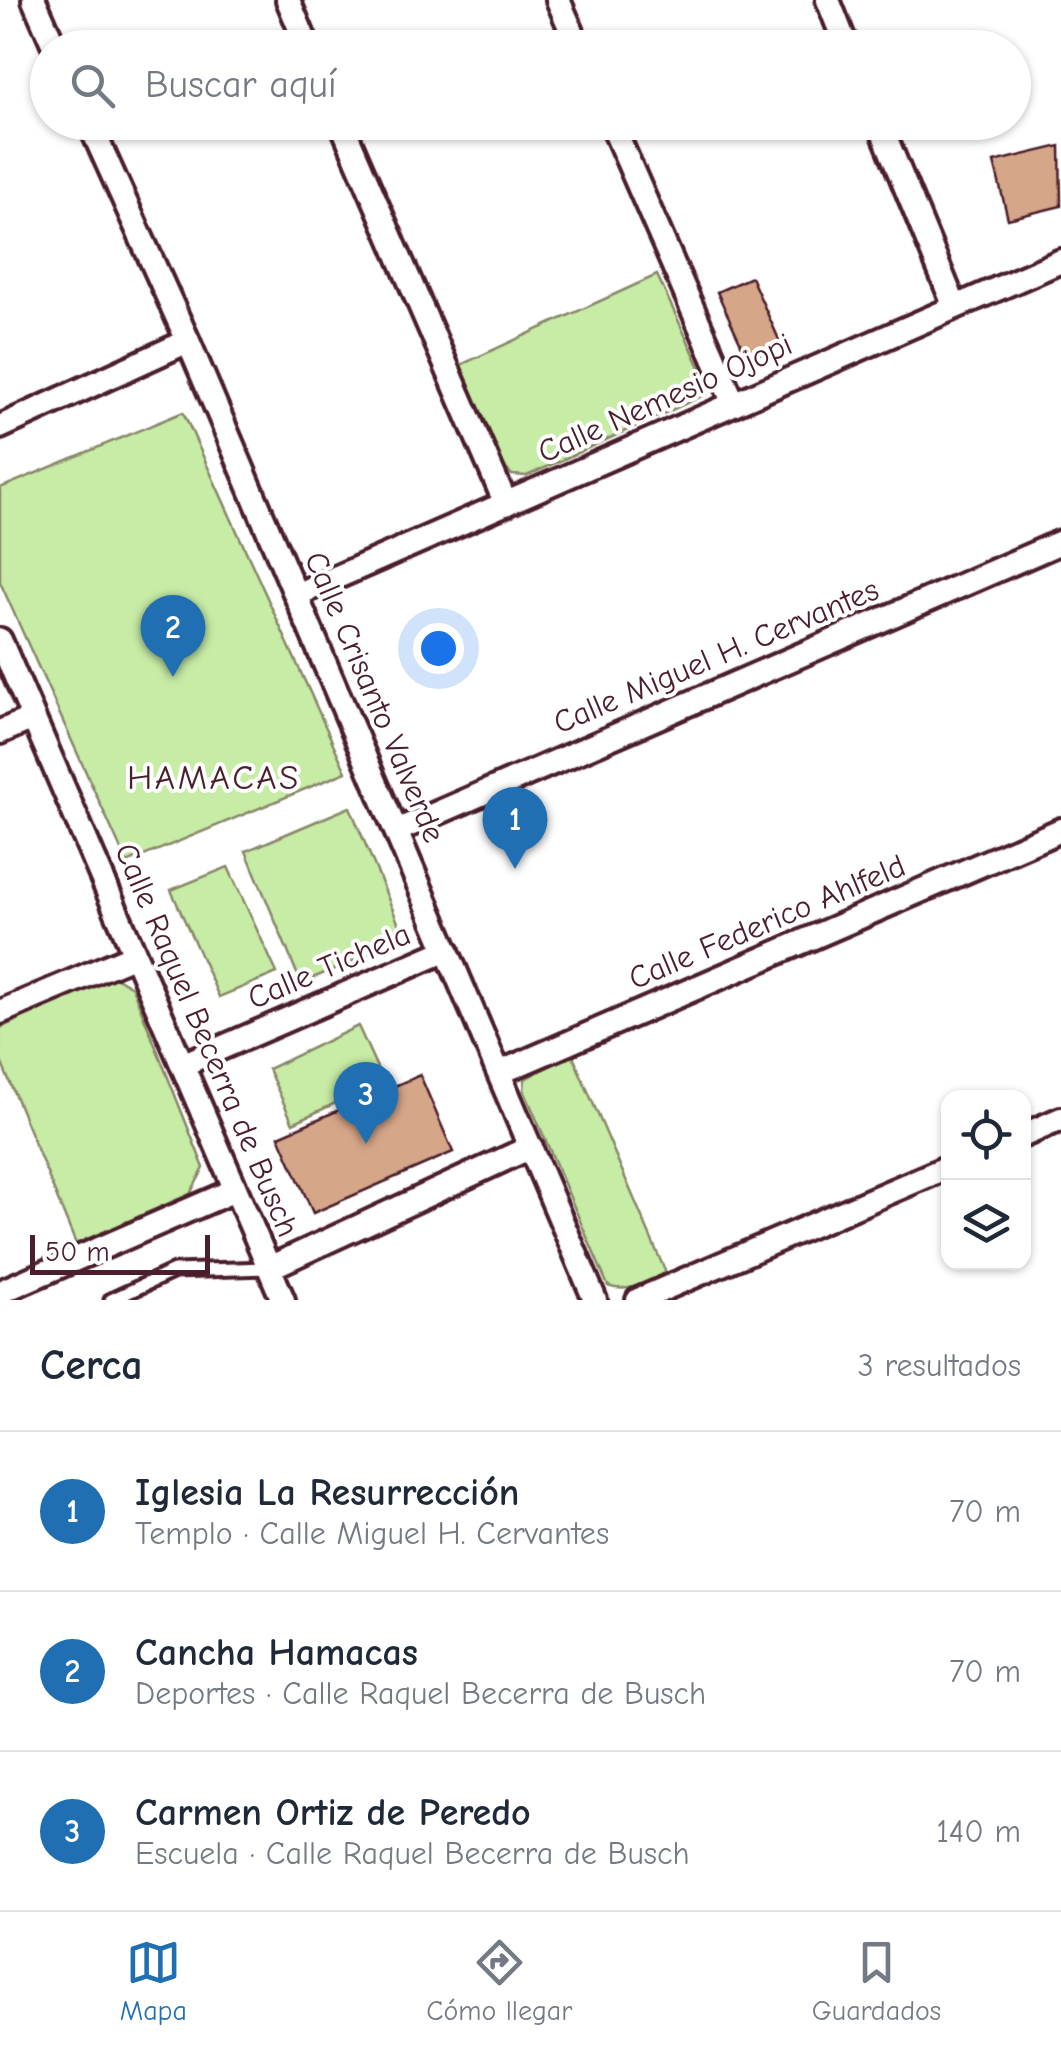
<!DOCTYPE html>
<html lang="es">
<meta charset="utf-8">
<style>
body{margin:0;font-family:"Comic Neue",sans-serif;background:#f6f6f7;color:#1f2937}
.controls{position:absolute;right:30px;bottom:30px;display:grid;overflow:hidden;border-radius:20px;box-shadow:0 2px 8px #0004}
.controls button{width:90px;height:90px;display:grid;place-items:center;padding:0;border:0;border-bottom:2px solid #e0e1e3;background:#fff;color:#1f2937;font:50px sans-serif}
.scale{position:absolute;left:30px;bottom:25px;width:180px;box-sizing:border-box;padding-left:10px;border:5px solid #4a1f2b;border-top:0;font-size:28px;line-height:35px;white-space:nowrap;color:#4a1f2b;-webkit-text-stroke:8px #fff;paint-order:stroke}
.you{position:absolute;left:438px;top:648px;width:35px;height:35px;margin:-25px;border:8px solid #fff;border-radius:50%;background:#1a73e8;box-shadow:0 0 0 15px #1a73e833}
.badge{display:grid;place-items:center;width:65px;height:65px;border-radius:50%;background:#1f6fb2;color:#fff;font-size:32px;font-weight:700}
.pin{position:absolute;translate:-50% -82px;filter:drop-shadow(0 2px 5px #0008)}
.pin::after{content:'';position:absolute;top:52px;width:35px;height:30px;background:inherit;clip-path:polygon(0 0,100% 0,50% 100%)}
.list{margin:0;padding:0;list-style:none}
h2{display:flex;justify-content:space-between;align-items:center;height:130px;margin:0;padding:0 40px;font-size:42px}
h2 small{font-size:32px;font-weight:400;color:#747a83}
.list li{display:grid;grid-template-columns:65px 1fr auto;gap:30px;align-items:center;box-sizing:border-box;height:160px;padding:0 40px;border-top:2px solid #e0e1e3}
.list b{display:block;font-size:38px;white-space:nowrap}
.list p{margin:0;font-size:32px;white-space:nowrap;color:#747a83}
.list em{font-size:32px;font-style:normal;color:#747a83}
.icon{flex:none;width:55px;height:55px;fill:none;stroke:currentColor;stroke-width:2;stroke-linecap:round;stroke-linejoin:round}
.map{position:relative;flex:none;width:1061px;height:1300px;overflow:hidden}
.search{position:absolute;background:#fff;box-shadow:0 2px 8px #0004;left:30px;right:30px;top:30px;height:110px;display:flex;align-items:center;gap:25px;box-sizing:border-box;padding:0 35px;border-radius:55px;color:#747a83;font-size:38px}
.sheet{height:610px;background:#fff}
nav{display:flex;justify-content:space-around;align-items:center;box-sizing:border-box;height:140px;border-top:2px solid #e0e1e3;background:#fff;font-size:28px;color:#747a83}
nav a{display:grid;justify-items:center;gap:5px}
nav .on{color:#1f6fb2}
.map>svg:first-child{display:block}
.green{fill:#c7eca6;stroke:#888668;stroke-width:2.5}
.building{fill:#d6a689;stroke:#4a1f2b;stroke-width:2.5}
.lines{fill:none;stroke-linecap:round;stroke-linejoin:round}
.lane-casing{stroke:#4a1f2b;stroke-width:19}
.street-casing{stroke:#4a1f2b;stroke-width:30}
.lane{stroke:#fff;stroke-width:11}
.street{stroke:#fff;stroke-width:22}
.labels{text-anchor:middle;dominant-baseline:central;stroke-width:8;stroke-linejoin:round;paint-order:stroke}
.street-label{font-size:32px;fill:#4a1f2b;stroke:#fff}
.neighbourhood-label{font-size:35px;letter-spacing:2.5px;fill:#4a1f2b;stroke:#fff}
</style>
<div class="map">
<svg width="1061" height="1300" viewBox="0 0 1061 1300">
<rect width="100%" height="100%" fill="#fff"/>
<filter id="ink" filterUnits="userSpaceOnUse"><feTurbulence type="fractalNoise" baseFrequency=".01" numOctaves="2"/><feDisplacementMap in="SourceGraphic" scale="20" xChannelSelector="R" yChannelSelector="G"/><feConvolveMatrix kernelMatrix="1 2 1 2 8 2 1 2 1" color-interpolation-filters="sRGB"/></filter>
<g filter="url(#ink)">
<path class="green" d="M 657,275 L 708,384 L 707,394 L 527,476 L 512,475 L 503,466 L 456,367 Z
M 183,412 L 346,772 L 127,863 L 0,582 L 0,488 Z
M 350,807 L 405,939 L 301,983 L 246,851 Z
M 228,867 L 277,973 L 219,997 L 171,890 Z
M 113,976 L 132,987 L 204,1168 L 190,1194 L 76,1244 L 0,1059 L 0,1028 Z
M 358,1026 L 383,1081 L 293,1123 L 268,1069 Z
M 572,1054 L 666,1273 C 646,1282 628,1294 608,1286 L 524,1090 L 525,1079 Z"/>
<path class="building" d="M 1060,146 L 1061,206 L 1008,219 L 994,162 Z
M 751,277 L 781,344 L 748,359 L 717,292 Z
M 420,1075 L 453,1152 L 313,1213 L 279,1136 Z"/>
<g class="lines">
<defs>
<path id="lane" d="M 111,1300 L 174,1271 L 269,1268"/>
<path id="street" d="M 34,0 L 55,48
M 288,0 L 308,48
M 558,0 L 579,48
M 828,0 L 847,48
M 89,122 L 188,341 L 595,1300
M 341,122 L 506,504
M 611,122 L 734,404
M 879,122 L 955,307
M 0,427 L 188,341
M 296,595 L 1061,261
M 0,640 L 283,1300
M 0,732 L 33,718
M 396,831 L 1061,542
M 0,1012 L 135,955
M 182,1065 L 447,950
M 499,1073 L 1061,830
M 1024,1135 L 1061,1119
M 269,1268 L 531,1147
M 0,1292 L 235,1190
M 638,1300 L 948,1167"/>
</defs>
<use href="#lane" class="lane-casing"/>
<use href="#street" class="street-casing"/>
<use href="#lane" class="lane"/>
<use href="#street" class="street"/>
</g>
</g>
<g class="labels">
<g class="street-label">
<text transform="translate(665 398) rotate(-24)">Calle Nemesio Ojopi</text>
<text transform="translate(716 656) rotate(-23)">Calle Miguel H. Cervantes</text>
<text transform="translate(375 697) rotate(67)">Calle Crisanto Valverde</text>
<text transform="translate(767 922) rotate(-23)">Calle Federico Ahlfeld</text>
<text transform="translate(329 966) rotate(-23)">Calle Tichela</text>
<text transform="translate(207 1040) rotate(67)">Calle Raquel Becerra de Busch</text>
</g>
<g class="neighbourhood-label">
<text x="214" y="777">HAMACAS</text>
</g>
</g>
</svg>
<div class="controls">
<button><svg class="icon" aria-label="locate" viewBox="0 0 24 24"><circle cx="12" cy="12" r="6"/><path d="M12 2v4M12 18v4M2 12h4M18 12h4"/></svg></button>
<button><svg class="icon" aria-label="layers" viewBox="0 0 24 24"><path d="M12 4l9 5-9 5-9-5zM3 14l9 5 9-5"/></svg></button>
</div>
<div class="scale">50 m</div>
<div class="you"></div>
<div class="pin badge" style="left:515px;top:869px">1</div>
<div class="pin badge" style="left:173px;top:677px">2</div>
<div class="pin badge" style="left:366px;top:1144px">3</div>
<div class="search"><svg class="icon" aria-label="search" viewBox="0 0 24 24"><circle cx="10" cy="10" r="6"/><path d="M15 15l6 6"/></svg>Buscar aquí</div>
</div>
<section class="sheet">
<h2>Cerca<small>3 resultados</small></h2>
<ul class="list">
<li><span class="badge">1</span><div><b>Iglesia La Resurrección</b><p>Templo · Calle Miguel H. Cervantes</p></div><em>70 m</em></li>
<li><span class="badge">2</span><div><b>Cancha Hamacas</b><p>Deportes · Calle Raquel Becerra de Busch</p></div><em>70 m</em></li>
<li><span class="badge">3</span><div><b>Carmen Ortiz de Peredo</b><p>Escuela · Calle Raquel Becerra de Busch</p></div><em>140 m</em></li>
</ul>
</section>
<nav>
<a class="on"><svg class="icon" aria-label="map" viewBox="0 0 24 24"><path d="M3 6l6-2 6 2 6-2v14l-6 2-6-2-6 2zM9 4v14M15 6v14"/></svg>Mapa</a>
<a><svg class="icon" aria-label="directions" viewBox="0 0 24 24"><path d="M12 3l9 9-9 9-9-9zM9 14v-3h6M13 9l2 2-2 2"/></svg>Cómo llegar</a>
<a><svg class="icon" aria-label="saved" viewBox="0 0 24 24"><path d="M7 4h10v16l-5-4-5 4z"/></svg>Guardados</a>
</nav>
